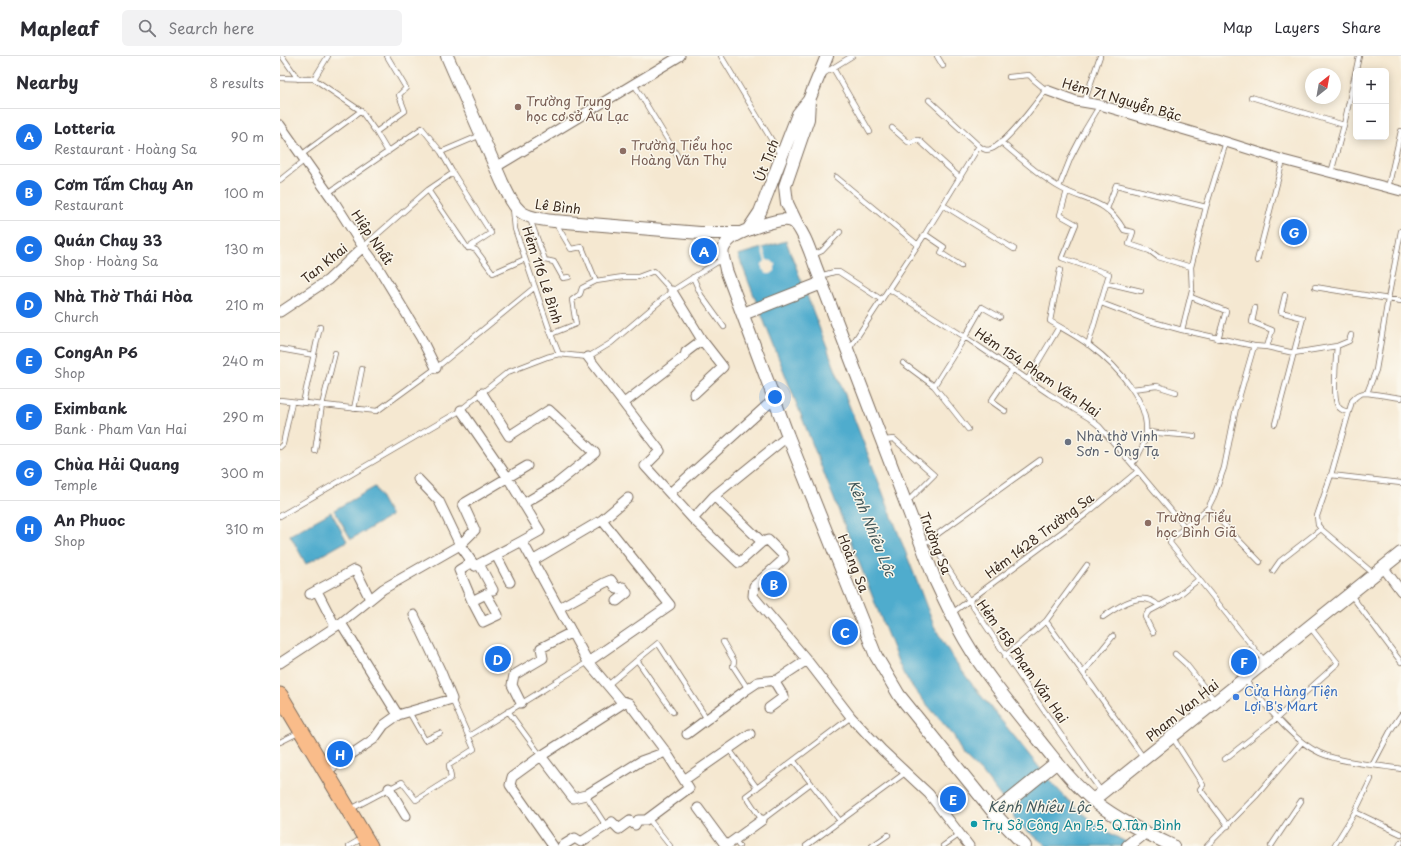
<!DOCTYPE html>
<meta charset="utf-8">
<style>
body{margin:0;font-family:"Playpen Sans",sans-serif;background:#f2f2f3;color:#2b2b33}
.controls{position:absolute;right:12px;top:12px;display:grid;overflow:hidden;border-radius:6px;box-shadow:0 2px 10px #0003}
.controls button{width:36px;height:36px;display:grid;place-items:center;padding:0;border:0;border-bottom:1px solid #e1e1e2;background:#fff;color:#2b2b33;font:20px sans-serif}
.compass{position:absolute;left:1025px;top:12px;width:36px;height:36px;border-radius:50%;background:#fff;box-shadow:0 2px 10px #0003;rotate:31deg}
.you{position:absolute;left:495px;top:341px;width:14px;height:14px;margin:-10px;border:3px solid #fff;border-radius:50%;background:#1a73e8;box-shadow:0 0 0 6px #1a73e833}
.badge{display:grid;place-items:center;width:26px;height:26px;border-radius:50%;background:#1a73e8;color:#fff;font-size:13px;font-weight:700}
.pin{position:absolute;translate:-50% -50%;border:2px solid #fff;box-shadow:0 1px 4px #0006}
.list{margin:0;padding:0;list-style:none}
h2{display:flex;justify-content:space-between;align-items:center;height:52px;margin:0;padding:0 16px;font-size:17px}
h2 small{font-size:13px;font-weight:400;color:#7c7c81}
.list li{display:grid;grid-template-columns:26px 1fr auto;gap:12px;align-items:center;box-sizing:border-box;height:56px;padding:0 16px;border-top:1px solid #e1e1e2}
.list b{display:block;font-size:15px;white-space:nowrap}
.list p{margin:0;font-size:13px;white-space:nowrap;color:#7c7c81}
.list em{font-size:13px;font-style:normal;color:#7c7c81}
.icon{flex:none;width:22px;height:22px;fill:none;stroke:currentColor;stroke-width:2;stroke-linecap:round;stroke-linejoin:round}
.map{position:relative;flex:none;width:1121px;height:790px;overflow:hidden}
header{display:flex;align-items:center;gap:24px;box-sizing:border-box;height:56px;padding:0 20px;background:#fff;border-bottom:1px solid #e1e1e2}
header strong{font-size:19px}
nav{display:flex;gap:22px;margin-inline-start:auto;font-size:14px}
.search{width:280px;height:36px;background:#f2f2f3;display:flex;align-items:center;gap:10px;box-sizing:border-box;padding:0 14px;border-radius:6px;color:#7c7c81;font-size:15px}
main{display:flex}
aside{flex:1;background:#fff}
.map>svg:first-child{display:block}
.water{fill:#4faccd;stroke:#456b76}
.pier{fill:#f5e8d1}
.lines{fill:none;stroke-linecap:round;stroke-linejoin:round}
.service-casing{stroke:#7c6c5d;stroke-width:6}
.minor-casing{stroke:#7c6c5d;stroke-width:11}
.tertiary-casing{stroke:#7c6c5d;stroke-width:14}
.primary-casing{stroke:#7c6c5d;stroke-width:17}
.service{stroke:#fff;stroke-width:4.5}
.minor{stroke:#fff;stroke-width:9}
.tertiary{stroke:#fff;stroke-width:12}
.primary{stroke:#f9bc8a;stroke-width:15}
.education-dot{fill:#8d6e63;stroke:#fbf7ec;stroke-width:1.5}
.worship-dot{fill:#6b7280;stroke:#fbf7ec;stroke-width:1.5}
.shop-dot{fill:#3f7fe0;stroke:#fbf7ec;stroke-width:1.5}
.culture-dot{fill:#0f9aa8;stroke:#fbf7ec;stroke-width:1.5}
.labels{text-anchor:middle;dominant-baseline:central;stroke-width:3;stroke-linejoin:round;paint-order:stroke}
.street-label{font-size:13px;fill:#3b2a1e;stroke:#fbf7ec}
.education-label{font-size:13px;fill:#785e54;stroke:#fbf7ec;text-anchor:start}
.worship-label{font-size:13px;fill:#5b616d;stroke:#fbf7ec;text-anchor:start}
.shop-label{font-size:13px;fill:#366cbe;stroke:#fbf7ec;text-anchor:start}
.culture-label{font-size:13px;fill:#0d838f;stroke:#fbf7ec;text-anchor:start}
.water-label{font-size:14px;font-style:italic;fill:#42585b;stroke:#fbf7ec}
</style>
<header>
<strong>Mapleaf</strong>
<div class="search"><svg class="icon" aria-label="search" viewBox="0 0 24 24"><circle cx="10" cy="10" r="6"/><path d="M15 15l6 6"/></svg>Search here</div>
<nav><a>Map</a><a>Layers</a><a>Share</a></nav>
</header>
<main>
<aside>
<h2>Nearby<small>8 results</small></h2>
<ul class="list">
<li><span class="badge">A</span><div><b>Lotteria</b><p>Restaurant · Hoàng Sa</p></div><em>90 m</em></li>
<li><span class="badge">B</span><div><b>Cơm Tấm Chay An</b><p>Restaurant</p></div><em>100 m</em></li>
<li><span class="badge">C</span><div><b>Quán Chay 33</b><p>Shop · Hoàng Sa</p></div><em>130 m</em></li>
<li><span class="badge">D</span><div><b>Nhà Thờ Thái Hòa</b><p>Church</p></div><em>210 m</em></li>
<li><span class="badge">E</span><div><b>CongAn P6</b><p>Shop</p></div><em>240 m</em></li>
<li><span class="badge">F</span><div><b>Eximbank</b><p>Bank · Pham Van Hai</p></div><em>290 m</em></li>
<li><span class="badge">G</span><div><b>Chùa Hải Quang</b><p>Temple</p></div><em>300 m</em></li>
<li><span class="badge">H</span><div><b>An Phuoc</b><p>Shop</p></div><em>310 m</em></li>
</ul>
</aside>
<div class="map">
<svg width="1121" height="790" viewBox="0 0 1121 790">
<rect width="100%" height="100%" fill="#fbf7ec"/>
<filter id="ink" filterUnits="userSpaceOnUse"><feTurbulence type="fractalNoise" baseFrequency=".025" numOctaves="2"/><feDisplacementMap in="SourceGraphic" scale="8" xChannelSelector="R" yChannelSelector="G"/><feConvolveMatrix kernelMatrix="1 2 1 2 8 2 1 2 1" color-interpolation-filters="sRGB"/></filter>
<filter id="wash" filterUnits="userSpaceOnUse"><feTurbulence type="fractalNoise" baseFrequency=".012" numOctaves="4" result="noise"/><feDisplacementMap in="SourceGraphic" scale="16" xChannelSelector="R" yChannelSelector="G"/><feGaussianBlur stdDeviation="0.9" result="paint"/><feColorMatrix in="noise" values="0 0 0 0 0 0 0 0 0 0 0 0 0 0 0 0 0 1.4 0 .05"/><feComposite in="paint" operator="in"/></filter>
<g filter="url(#wash)">
<rect width="100%" height="100%" fill="#f5e8d1"/>
<path class="water" d="M 506,185 L 654,570 C 676,612 704,643 734,680 C 756,707 780,740 807,761 C 821,773 837,781 853,790 L 767,790 L 737,767 L 733,757 L 705,720 L 682,698 L 674,680 L 637,637 L 624,619 L 619,608 L 458,199 Z
M 95,431 L 111,460 L 71,483 L 54,454 Z
M 51,456 L 67,485 L 26,508 L 10,479 Z"/>
<path class="pier" d="M 481,192 L 483,192 L 487,204 L 492,205 L 495,208 L 495,215 L 491,218 L 487,218 L 482,213 L 482,208 L 485,205 Z"/>
</g>
<g filter="url(#ink)">
<g class="lines">
<defs>
<path id="service" d="M 2,0 L 18,23
M 441,0 L 500,98
M 657,0 L 663,10
M 553,12 L 590,76
M 543,18 L 572,0
M 0,22 L 34,23 L 48,0
M 34,23 L 81,55 L 96,76 L 108,96
M 354,28 L 398,101
M 971,41 L 1064,69
M 649,44 L 699,90
M 804,47 L 820,0
M 612,72 L 628,86 L 631,87 L 636,84 L 639,84 L 680,122
M 96,76 L 125,55 L 119,39 L 126,32 L 107,0
M 721,86 C 739,101 757,118 777,130 C 805,147 825,141 844,174 L 853,176 L 849,188 L 870,195 L 878,201 L 911,211
M 161,96 L 201,79
M 21,99 L 81,55
M 173,117 L 211,177 L 188,192
M 1051,117 L 1064,69 L 1079,0
M 556,121 L 638,189
M 0,124 L 25,104
M 779,131 L 791,101 L 805,74 L 820,49
M 1108,132 L 1121,75
M 148,134 L 186,190 L 196,194 L 213,217 L 245,203
M 787,135 L 780,159 L 796,168 L 782,202 L 829,218 L 808,289
M 48,137 L 142,72 L 161,96 L 173,117 L 148,134 L 83,191
M 663,149 L 734,193
M 233,152 L 235,173 L 271,278 L 279,298
M 827,153 L 836,129 L 926,151
M 250,163 L 265,204 L 274,206 L 283,222 L 289,221
M 275,166 L 291,193 L 302,191 L 316,225
M 645,178 L 664,191 L 661,197 L 681,210
M 533,199 L 542,195 L 560,176
M 977,205 L 1003,104
M 780,214 L 770,265 C 783,273 797,280 809,289 C 836,309 876,350 864,387 C 861,395 857,402 852,408
M 540,220 L 554,216 L 559,216 L 602,244
M 413,221 L 421,239 L 444,271
M 827,227 L 861,235
M 1035,231 L 1121,245
M 609,233 L 685,281 L 769,338 L 809,362 L 819,370 L 852,408 L 905,471 L 891,483 L 890,487 L 985,606
M 911,241 L 946,255 L 938,283
M 821,247 L 866,264 L 902,274 L 974,290 L 987,291 L 1014,297 L 1057,290 C 1056,303 1052,340 1058,350 C 1060,354 1064,355 1068,356
M 975,252 L 972,266 L 992,274 L 987,291
M 902,274 L 912,234 L 911,211 L 926,151 L 946,86
M 271,278 L 296,268 L 292,244 L 300,238 L 302,232 L 316,225 L 343,221 L 358,221 L 374,215 L 392,235
M 1057,290 L 1069,285 L 1071,279
M 0,293 L 34,299
M 569,293 L 645,178 L 699,90 C 703,93 706,95 711,93 C 727,87 755,48 766,34 L 754,24 L 749,19 L 729,21
M 623,307 L 654,330
M 748,323 L 779,271
M 852,333 L 877,330 L 896,336
M 1087,337 L 1121,342
M 0,344 L 97,355 L 156,312 L 255,231
M 23,347 L 40,271
M 74,353 L 82,313
M 725,355 L 711,345 L 733,313
M 995,368 L 1023,262 L 1001,256 L 1005,239
M 688,373 L 654,330 L 685,281 L 702,251 L 720,261
M 866,376 L 914,380
M 604,384 L 614,383 L 654,419 L 627,446
M 0,391 L 3,388 L 12,346
M 35,395 L 42,349 L 55,297
M 1051,419 L 1121,427
M 928,452 L 980,506
M 0,460 L 178,356 L 228,316 L 267,301 L 279,298 L 308,301 L 331,287 L 392,235 L 442,203
M 905,471 L 928,452 L 934,440 L 944,412 L 956,352 L 974,290
M 650,484 C 704,570 762,653 821,735
M 648,485 L 760,404
M 993,515 L 1000,505 L 1041,473
M 1094,518 L 1041,473 L 1038,469 L 1037,460 L 1051,419 L 1072,345 C 1077,339 1080,337 1087,337 L 1096,314 L 1108,243 L 1121,175
M 1071,539 L 1121,606
M 672,557 L 805,459 L 858,415
M 823,561 C 839,550 862,533 879,550
M 766,565 L 863,701
M 873,577 L 865,561 L 868,556 L 898,540 L 919,523
M 443,586 L 454,605 L 453,610 L 468,633
M 895,598 L 906,608 L 935,645
M 725,600 L 766,565 L 807,509
M 357,604 L 378,587 L 427,663
M 803,617 L 833,580
M 965,624 C 986,649 1010,683 1040,697 C 1062,707 1097,709 1121,713
M 328,629 L 357,604 L 393,656
M 228,655 L 261,700
M 129,656 L 145,684 L 160,677
M 189,680 L 308,606
M 893,682 L 923,729 L 920,733 L 948,770
M 0,686 L 20,676
M 449,693 L 477,732
M 945,703 L 997,662 L 1058,607 L 1030,571
M 514,705 L 560,765
M 1093,708 L 1112,672 L 1121,659
M 531,727 L 482,764 L 466,740 L 571,661
M 306,739 L 326,770
M 71,753 L 122,726 L 136,744 L 171,722 L 169,709 L 194,693 L 172,643
M 1075,756 L 1121,778
M 368,762 L 390,790
M 454,783 L 459,790
M 69,790 L 83,782
M 526,790 L 625,717
M 592,790 L 608,779
M 663,790 L 680,778
M 927,790 L 976,740 L 1022,686
M 991,790 L 1021,745
M 1054,790 L 1075,756 L 1091,723
M 1119,790 L 1121,786"/>
<path id="minor" d="M 766,34 L 796,45 L 820,49 L 946,86 L 1003,104 L 1121,135
M 0,69 L 55,147 L 83,191 L 98,211 L 141,282 L 156,312
M 216,111 L 400,0
M 392,235 L 422,284 L 443,311 L 414,338
M 0,256 L 48,224 L 83,191
M 308,301 L 380,395 L 365,410 L 413,463 L 459,507 L 482,486 L 434,440
M 202,337 L 229,380 L 269,354 L 315,397 L 275,429 L 243,448
M 344,347 L 405,300 L 406,296 L 422,284
M 181,354 L 228,422 L 260,475 L 242,485
M 138,423 L 159,445 L 180,489 L 195,474 L 183,448 L 247,410
M 390,437 L 494,343
M 413,463 L 434,440 L 508,380
M 482,486 L 488,484 L 502,498 L 504,503 L 474,530 L 473,540 L 527,604 L 571,661 L 602,694 L 649,738 L 689,790
M 216,499 L 230,526
M 254,504 L 322,464 L 348,442
M 199,508 L 213,534
M 1103,511 L 1121,535
M 37,535 L 55,570
M 30,538 L 74,514 L 76,515 L 90,543
M 192,545 L 206,538 L 218,559 L 203,566 L 192,545 L 179,514 L 192,506
M 279,552 L 324,527 L 331,524 L 337,533 L 343,531 L 347,537 L 337,545
M 61,567 L 118,659
M 308,606 L 390,549 L 322,464
M 0,607 L 61,567 L 103,533 L 180,489 L 195,510 L 242,485 L 308,606 L 340,644 L 349,647 L 386,696 L 404,724
M 241,647 L 232,629 L 234,619 L 263,602 L 261,592 L 292,576
M 489,652 L 504,641 L 496,628 L 497,624
M 407,678 L 466,634 L 478,626 L 497,624 L 527,604
M 261,700 L 293,742 L 306,739 L 361,705 L 386,696
M 45,716 L 94,683 L 104,669 L 118,659 L 172,643 L 161,616 L 134,559
M 109,732 L 126,760
M 418,752 L 446,790
M 273,790 L 230,729 L 232,721 L 261,700 L 345,646
M 282,790 L 295,782 L 301,786 L 332,766 L 339,773 L 350,765 L 355,769 L 358,764 L 366,764 L 409,732 L 404,724 L 470,678
M 446,790 L 482,764"/>
<path id="tertiary" d="M 167,0 L 222,126 C 237,157 239,161 274,165 L 420,177 L 460,177
M 518,170 L 507,147 L 505,130 L 528,63 L 529,44
M 468,174 L 480,156 L 518,58 L 529,44 L 547,0
M 463,258 L 542,227
M 813,744 L 1121,497
M 714,757 L 777,706
M 745,790 L 714,757 L 619,639 L 596,600 L 508,380 L 446,214 C 445,207 441,199 443,193 C 445,188 449,184 453,181 C 463,175 501,160 512,165 C 522,170 531,198 535,209 L 655,524 C 665,545 674,565 685,584 C 706,620 733,652 759,684 C 776,705 793,728 814,745 C 838,764 866,777 893,790
M 848,790 L 865,776"/>
<path id="primary" d="M 0,639 L 90,790"/>
</defs>
<use href="#service" class="service-casing"/>
<use href="#minor" class="minor-casing"/>
<use href="#tertiary" class="tertiary-casing"/>
<use href="#primary" class="primary-casing"/>
<use href="#service" class="service"/>
<use href="#minor" class="minor"/>
<use href="#tertiary" class="tertiary"/>
<use href="#primary" class="primary"/>
</g>
</g>
<g class="education-dot">
<circle cx="238" cy="51" r="4"/>
<circle cx="343" cy="95" r="4"/>
<circle cx="868" cy="467" r="4"/>
</g>
<circle class="worship-dot" cx="788" cy="386" r="4"/>
<circle class="shop-dot" cx="956" cy="641" r="4"/>
<circle class="culture-dot" cx="694" cy="768" r="4"/>
<g class="labels">
<g class="street-label">
<text transform="translate(842 43) rotate(16)">Hẻm 71 Nguyễn Bặc</text>
<text transform="translate(486 104) rotate(-69)">Út Tịch</text>
<text transform="translate(278 150) rotate(7)">Lê Bình</text>
<text transform="translate(93 181) rotate(56)">Hiệp Nhất</text>
<text transform="translate(44 207) rotate(-39)">Tan Khai</text>
<text transform="translate(263 219) rotate(72)">Hẻm 116 Lê Bình</text>
<text transform="translate(758 316) rotate(34)">Hẻm 154 Phạm Văn Hai</text>
<text transform="translate(759 479) rotate(-37)">Hẻm 1428 Trường Sa</text>
<text transform="translate(656 487) rotate(69)">Trường Sa</text>
<text transform="translate(574 507) rotate(68)">Hoàng Sa</text>
<text transform="translate(743 605) rotate(55)">Hẻm 158 Phạm Văn Hai</text>
<text transform="translate(902 654) rotate(-39)">Pham Van Hai</text>
</g>
<g class="education-label">
<text x="246" y="44">Trường Trung<tspan x="246" dy="15">học cơ sở Âu Lạc</tspan></text>
<text x="351" y="88">Trường Tiểu học<tspan x="351" dy="15">Hoàng Văn Thụ</tspan></text>
<text x="876" y="460">Trường Tiểu<tspan x="876" dy="15">học Bình Giã</tspan></text>
</g>
<g class="worship-label">
<text x="796" y="379">Nhà thờ Vinh<tspan x="796" dy="15">Sơn - Ông Tạ</tspan></text>
</g>
<g class="shop-label">
<text x="964" y="634">Cửa Hàng Tiện<tspan x="964" dy="15">Lợi B's Mart</tspan></text>
</g>
<g class="culture-label">
<text x="702" y="768">Trụ Sở Công An P.5, Q.Tân Bình</text>
</g>
<g class="water-label">
<text transform="translate(592 472) rotate(68)">Kênh Nhiêu Lộc</text>
<text x="759" y="750">Kênh Nhiêu Lộc</text>
</g>
</g>
</svg>
<div class="controls">
<button>+</button>
<button>−</button>
</div>
<svg class="compass" viewBox="-18 -18 36 36"><path d="M0-13l5 13h-10z" fill="#e53935"/><path d="M0 13l5-13h-10z" fill="#7c7c81"/></svg>
<div class="you"></div>
<div class="pin badge" style="left:424px;top:195px">A</div>
<div class="pin badge" style="left:494px;top:528px">B</div>
<div class="pin badge" style="left:565px;top:576px">C</div>
<div class="pin badge" style="left:218px;top:603px">D</div>
<div class="pin badge" style="left:673px;top:743px">E</div>
<div class="pin badge" style="left:964px;top:606px">F</div>
<div class="pin badge" style="left:1014px;top:176px">G</div>
<div class="pin badge" style="left:60px;top:698px">H</div>
</div>
</main>
